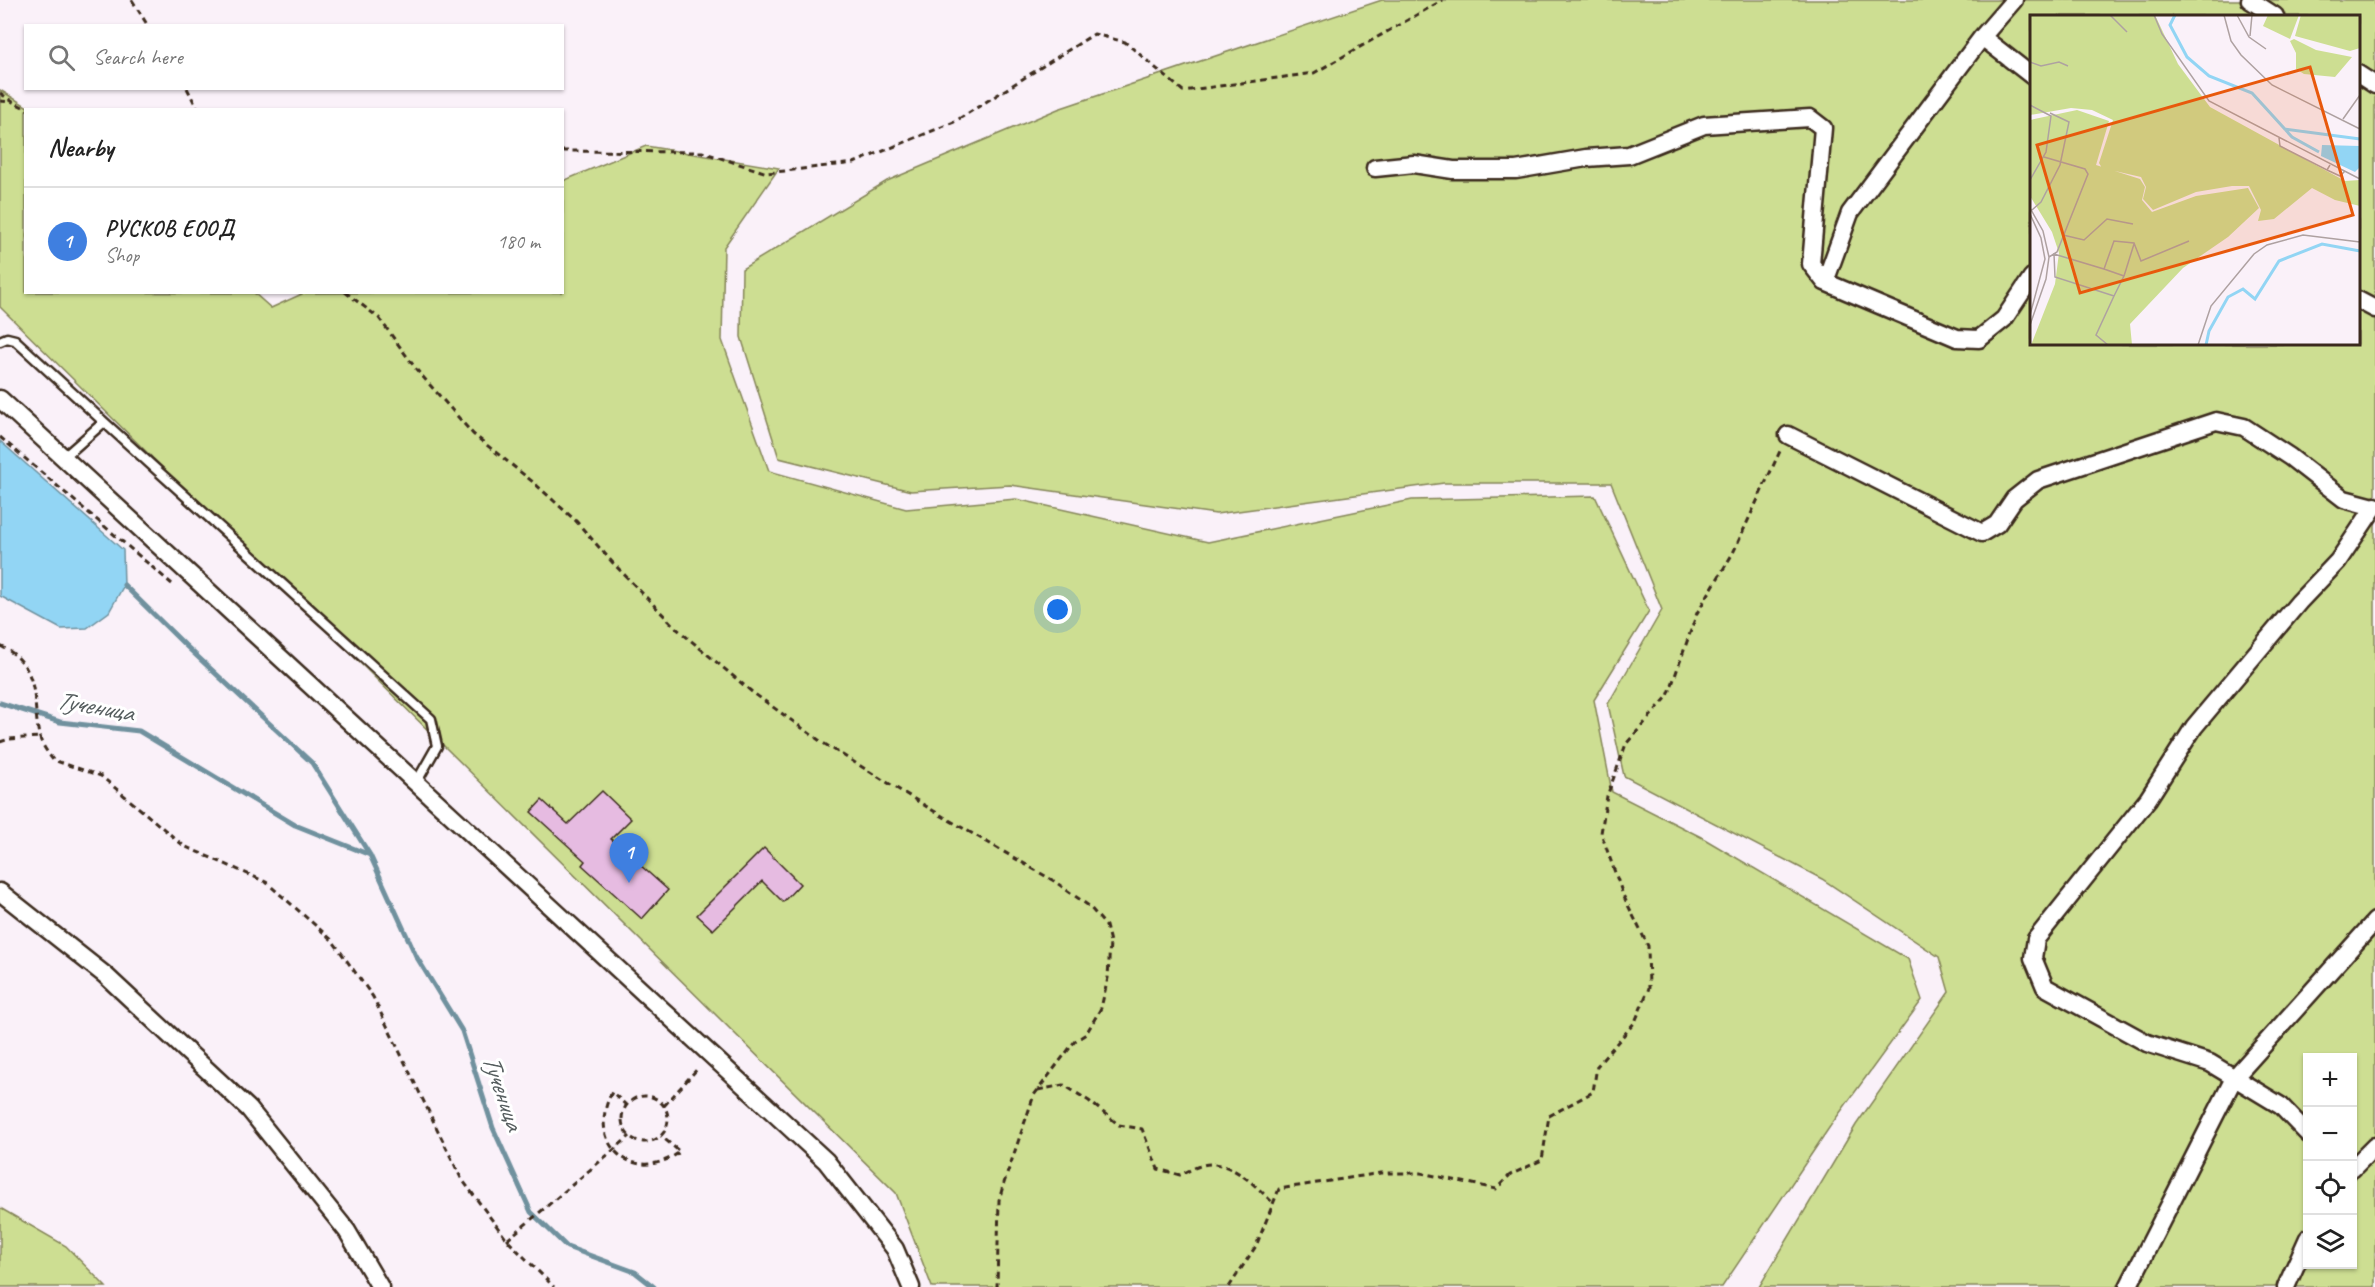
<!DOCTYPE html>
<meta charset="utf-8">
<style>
body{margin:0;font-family:Caveat,sans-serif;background:#f6f6f6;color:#222}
.controls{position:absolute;right:18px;bottom:18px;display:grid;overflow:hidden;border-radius:0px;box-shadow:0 2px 4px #0004}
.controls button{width:54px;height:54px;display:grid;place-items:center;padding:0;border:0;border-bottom:2px solid #e0e0e0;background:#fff;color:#222;font:30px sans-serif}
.you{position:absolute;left:1058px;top:610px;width:21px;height:21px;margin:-15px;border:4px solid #fff;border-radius:50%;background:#1a73e8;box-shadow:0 0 0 9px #1a73e833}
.badge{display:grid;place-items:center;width:39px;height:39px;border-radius:50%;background:#db2777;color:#fff;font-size:20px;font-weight:700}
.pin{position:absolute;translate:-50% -50px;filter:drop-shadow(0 2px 3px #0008)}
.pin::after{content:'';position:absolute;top:32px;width:21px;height:18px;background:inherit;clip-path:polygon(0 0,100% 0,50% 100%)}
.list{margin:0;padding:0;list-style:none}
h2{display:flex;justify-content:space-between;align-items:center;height:78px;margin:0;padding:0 24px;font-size:26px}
h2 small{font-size:20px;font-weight:400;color:#767676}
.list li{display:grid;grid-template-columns:39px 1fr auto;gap:18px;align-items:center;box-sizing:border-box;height:108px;padding:0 24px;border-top:2px solid #e0e0e0}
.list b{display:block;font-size:22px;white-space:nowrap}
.list p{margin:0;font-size:20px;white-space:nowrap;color:#767676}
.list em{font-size:20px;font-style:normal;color:#767676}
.icon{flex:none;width:33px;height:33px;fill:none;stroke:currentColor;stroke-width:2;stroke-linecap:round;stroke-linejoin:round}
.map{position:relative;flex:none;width:2375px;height:1287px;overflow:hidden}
.search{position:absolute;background:#fff;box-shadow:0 2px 4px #0004;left:24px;top:24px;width:540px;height:66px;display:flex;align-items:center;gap:15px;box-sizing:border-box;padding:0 21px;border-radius:0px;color:#767676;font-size:22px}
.panel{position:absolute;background:#fff;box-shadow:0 2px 4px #0004;left:24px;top:108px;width:540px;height:186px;border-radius:0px}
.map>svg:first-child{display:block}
.green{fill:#cdde92;stroke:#848458;stroke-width:1.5;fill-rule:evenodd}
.water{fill:#92d5f4;stroke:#6f919e;stroke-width:1.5}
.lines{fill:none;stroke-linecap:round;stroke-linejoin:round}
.stream{stroke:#6f919e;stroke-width:5}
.building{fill:#e6bbe1;stroke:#3b2a1e;stroke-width:1.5}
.lane-casing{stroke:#3b2a1e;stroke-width:13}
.street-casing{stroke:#3b2a1e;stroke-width:21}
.path{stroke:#3b2a1e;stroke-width:3;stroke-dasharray:6 4.5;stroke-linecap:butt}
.lane{stroke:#fff;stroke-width:8}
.street{stroke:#fff;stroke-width:16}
.labels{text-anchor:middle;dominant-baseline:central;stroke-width:6;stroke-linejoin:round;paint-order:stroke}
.water-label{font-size:26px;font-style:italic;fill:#555d5e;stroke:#fff}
.inset-river{fill:none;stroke:#92d5f4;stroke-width:3}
.inset-road{fill:none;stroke:#aea1a1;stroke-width:1.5}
.view{fill:#e8590c;fill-opacity:0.15;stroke:#e8590c;stroke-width:3}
.inset-edge{fill:none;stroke:#3b2a1e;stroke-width:3}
</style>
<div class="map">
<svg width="2375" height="1287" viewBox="0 0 2375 1287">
<rect width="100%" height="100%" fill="#faf1f9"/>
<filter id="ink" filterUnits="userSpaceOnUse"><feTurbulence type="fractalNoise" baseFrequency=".0167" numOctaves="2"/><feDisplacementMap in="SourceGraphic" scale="12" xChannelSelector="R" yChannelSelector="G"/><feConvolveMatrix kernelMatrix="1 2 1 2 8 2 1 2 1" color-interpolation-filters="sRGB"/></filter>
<g filter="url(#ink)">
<path class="green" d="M 1382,0 L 2375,0 L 2375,1287 L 1759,1287 L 1856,1125 L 1949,992 L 1939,957 L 1822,879 L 1624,776 L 1608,704 L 1662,610 L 1611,483 L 1444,483 L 1216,514 L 1010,485 L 911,491 L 779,458 L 741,337 L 742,269 L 887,181 L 1058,109 ZM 2032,16 L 2358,16 L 2358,344 L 2032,344 ZM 2308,1058 L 2352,1058 L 2352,1264 L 2308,1264 Z
M 0,90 L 31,109 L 26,110 L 26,292 L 254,293 L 271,308 L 304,293 L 562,292 L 563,181 L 646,146 L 779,168 L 724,247 L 722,340 L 769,471 L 906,509 L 1016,499 L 1208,542 L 1412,500 L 1595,496 L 1649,611 L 1594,700 L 1612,792 L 1701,837 L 1908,959 L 1922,1000 L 1831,1125 L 1722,1287 L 932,1287 L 896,1193 L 0,307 Z
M 0,1208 L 66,1246 L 106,1287 L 0,1287 Z"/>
<path class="water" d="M 0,441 L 123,550 L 124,585 L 109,612 L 87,628 L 61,629 L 0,596 Z"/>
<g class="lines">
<path class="stream" d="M 124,585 L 185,645 L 312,763 L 370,855 L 416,956 L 462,1031 L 493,1128 L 531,1212 L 567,1247 L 635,1272 L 654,1287
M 0,703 L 60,722 L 139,731 L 295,825 L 370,855"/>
</g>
<path class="building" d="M 602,791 L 631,819 L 611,839 L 668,890 L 642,919 L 582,865 L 585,861 L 531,812 L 542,800 L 568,824 Z
M 764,848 L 800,884 L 783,902 L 762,881 L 713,930 L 697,915 Z"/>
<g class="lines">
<defs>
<path id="lane" d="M 0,341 L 7,338 L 15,340 L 104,422
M 63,458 L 104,422 L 431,719 L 437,746 L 416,783"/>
<path id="street" d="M 2014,0 L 1982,37 L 2032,76
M 2250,0 L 2275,16
M 2358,74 L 2375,85
M 1375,168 L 1414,164 L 1453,170 L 1516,170 L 1586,158 L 1629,155 L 1704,125 L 1810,118 L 1823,128 L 1811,264 L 1825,282 L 1957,338 L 1979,339 L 2004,319 L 2032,277
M 1825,282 L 1850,213 L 1982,37
M 2358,300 L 2375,309
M 0,399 L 826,1161 L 895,1249 L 911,1287
M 1788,435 L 1982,533 L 1997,524 L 2014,499 L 2038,480 L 2216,421 L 2244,427 L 2290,457 L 2344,499 L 2374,507
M 0,892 L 105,975 L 249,1109 L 347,1231 L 380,1287
M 2308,1134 L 2281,1106 L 2210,1063 L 2147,1043 L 2045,987 L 2033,958 L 2036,939 L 2148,799 L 2194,727 L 2299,602 L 2338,561 L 2375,506
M 2352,1169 L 2375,1146
M 2128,1287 L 2234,1078 L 2375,921
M 2286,1287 L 2308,1238"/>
</defs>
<use href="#lane" class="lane-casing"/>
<use href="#street" class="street-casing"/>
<path class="path" d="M 132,0 L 148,26
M 187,88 L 198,110
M 0,93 L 13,102 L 29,110
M 0,101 L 10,102
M 562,151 L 702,152 L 767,173 L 854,163 L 954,122 L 1094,34 L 1125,42 L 1183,91 L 1314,73 L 1443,0
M 345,292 L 379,318 L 416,369 L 473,434 L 533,482 L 576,521 L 613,563 L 676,628 L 752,692 L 823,743 L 937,813 L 1054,881 L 1089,906 L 1106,926 L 1110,942 L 1108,978 L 1101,1008 L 1086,1034 L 1075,1041 L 1034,1095 L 1003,1186 L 999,1200 L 997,1287
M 0,437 L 172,584
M 0,646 C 41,664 32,701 39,735 C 41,744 48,753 53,760 L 101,776 L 184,846 L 266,882 L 332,940 L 373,997 L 461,1178 L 507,1240 L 554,1287
M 0,742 L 9,739 L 40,737
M 1038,1090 L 1064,1085 L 1089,1101 L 1119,1125 L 1142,1129 L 1158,1169 L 1180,1175 C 1187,1172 1195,1167 1203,1165 C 1229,1158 1256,1186 1273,1203
M622 1119a23 23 0 1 1 46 0a23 23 0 1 1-46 0Z
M 627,1106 L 612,1092 C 585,1143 632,1186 680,1152 L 661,1136
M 664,1106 L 699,1067
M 507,1240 L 630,1136
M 1229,1287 L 1256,1246 L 1279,1189 L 1381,1173 L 1421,1173 L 1496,1189 L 1510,1175 L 1542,1160 L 1549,1116 L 1593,1092 L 1597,1066 L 1635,1022 L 1649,988 L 1648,946 L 1623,895 L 1601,833 L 1607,796 L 1626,744 L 1668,696 L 1697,613 L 1733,553 L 1781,449"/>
<use href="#lane" class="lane"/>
<use href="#street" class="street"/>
</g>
</g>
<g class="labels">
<g class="water-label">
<text transform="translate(95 706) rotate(10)">Тученица</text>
<text transform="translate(503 1092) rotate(71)">Тученица</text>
</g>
</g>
<g transform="translate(2030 15)">
<rect width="330" height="330" fill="#faf1f9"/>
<path d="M 0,0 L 125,0 L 148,49 L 180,92 L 315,166 L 330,165 L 330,191 L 305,185 L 282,173 L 244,204 L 228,206 L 231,195 L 219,171 L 202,171 L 166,177 L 123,195 L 113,184 L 116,172 L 111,162 L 72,153 L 69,148 L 83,105 L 62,95 L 41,93 L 0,100 ZM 238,0 L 269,0 L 260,24 L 233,11 ZM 271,0 L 330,0 L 330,33 L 320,36 L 265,21 ZM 264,24 L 286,35 L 322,42 L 305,62 L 274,59 L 266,54 L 266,38 L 260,26 ZM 47,95 L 79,106 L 66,150 L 110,164 L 115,172 L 112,185 L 122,197 L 166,181 L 218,173 L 229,193 L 198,222 L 153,253 L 100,309 L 102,330 L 1,330 L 25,269 L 29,238 L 22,217 L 0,181 L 0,105 Z" fill="#cdde92"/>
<path d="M 292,130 L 330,131 L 330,152 L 325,157 L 291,141 Z" fill="#92d5f4"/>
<path class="inset-river" d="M 145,0 L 140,10 L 157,42 L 179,61 L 222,78 L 262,122 L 289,137M 254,114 L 330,124M 176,330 L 179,316 L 198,282 L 213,274 L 225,284 L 249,246 L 292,229 L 330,236"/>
<path class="inset-road" d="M 80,0 L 97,17M 124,0 L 132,19 L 179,86 L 330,164M 194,0 L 201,26 L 211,40 L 242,70 L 330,114M 207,0 L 219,22 L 236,34M 220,21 L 222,0M 0,47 L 11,51 L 29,47 L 38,51M 0,90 L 21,101 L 16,137 L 0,165M 313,104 L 330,80M 249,123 L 250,131 L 297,155 L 300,150M 14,142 L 55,154 L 58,159 L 27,237 L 19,242M 297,155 L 310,161 L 315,156M 0,193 L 13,216 L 19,242 L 16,264 L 0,310M 2,195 L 11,187 L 30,150 L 39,107 L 20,98M 0,199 L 11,223 L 15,244 L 0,300M 33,220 L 54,225 L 77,204 L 103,209M 74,254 L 94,261 L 84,281M 94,261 L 104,229M 78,330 L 66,320 L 84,281 L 25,262 L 24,239 L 74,254 L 84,226 L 104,228 L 111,246 L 159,226M 168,330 L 181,291 L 224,239 L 237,230 L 273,220 L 330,227"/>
<path class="view" d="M 280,52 L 323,200 L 50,278 L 7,130 Z"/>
<rect width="330" height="330" class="inset-edge"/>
</g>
</svg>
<div class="controls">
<button>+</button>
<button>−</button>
<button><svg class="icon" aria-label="locate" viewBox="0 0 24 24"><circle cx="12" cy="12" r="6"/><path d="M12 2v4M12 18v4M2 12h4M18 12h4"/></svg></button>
<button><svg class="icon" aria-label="layers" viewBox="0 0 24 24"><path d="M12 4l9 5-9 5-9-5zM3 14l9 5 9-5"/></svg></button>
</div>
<div class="you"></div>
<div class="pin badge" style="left:629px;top:883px;background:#3f7fe0">1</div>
<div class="search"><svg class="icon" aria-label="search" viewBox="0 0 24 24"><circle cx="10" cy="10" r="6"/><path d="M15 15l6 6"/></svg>Search here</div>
<section class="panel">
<h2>Nearby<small></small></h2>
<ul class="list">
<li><span class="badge" style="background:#3f7fe0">1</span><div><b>РУСКОВ ЕООД</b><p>Shop</p></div><em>180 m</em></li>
</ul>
</section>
</div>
